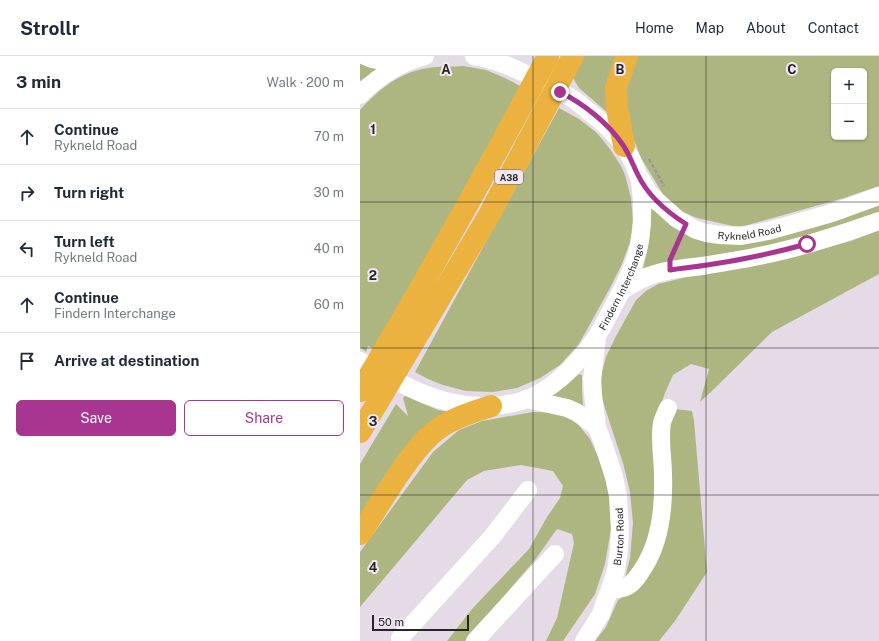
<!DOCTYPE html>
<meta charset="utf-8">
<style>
body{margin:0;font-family:"Public Sans",sans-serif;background:#f6f6f7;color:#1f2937}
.controls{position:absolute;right:12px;top:12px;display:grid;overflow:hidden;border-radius:6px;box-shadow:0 1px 3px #0004}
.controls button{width:36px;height:36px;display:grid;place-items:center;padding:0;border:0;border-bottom:1px solid #e0e1e3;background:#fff;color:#1f2937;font:20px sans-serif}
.scale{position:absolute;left:12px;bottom:10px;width:97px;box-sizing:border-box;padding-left:4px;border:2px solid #282428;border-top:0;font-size:11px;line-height:14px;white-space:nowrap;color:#282428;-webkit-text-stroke:3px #f1e8f4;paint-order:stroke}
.stop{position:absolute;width:12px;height:12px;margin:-9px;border:3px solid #a83691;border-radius:50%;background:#fff}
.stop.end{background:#a83691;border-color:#fff;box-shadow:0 1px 4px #0008}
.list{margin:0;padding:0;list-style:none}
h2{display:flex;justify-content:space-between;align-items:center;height:52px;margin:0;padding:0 16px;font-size:17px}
h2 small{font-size:13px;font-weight:400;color:#747a83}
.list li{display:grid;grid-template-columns:26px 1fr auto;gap:12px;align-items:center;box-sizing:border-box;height:56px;padding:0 16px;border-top:1px solid #e0e1e3}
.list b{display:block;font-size:15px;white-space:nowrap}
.list p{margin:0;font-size:13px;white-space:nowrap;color:#747a83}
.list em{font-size:13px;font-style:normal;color:#747a83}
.actions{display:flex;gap:8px;padding:12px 16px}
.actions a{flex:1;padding:9px 0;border:1px solid #a83691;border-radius:6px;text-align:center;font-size:14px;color:#a83691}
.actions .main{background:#a83691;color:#fff}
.icon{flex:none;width:22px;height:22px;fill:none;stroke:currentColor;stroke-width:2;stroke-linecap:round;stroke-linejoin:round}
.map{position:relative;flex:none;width:519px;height:585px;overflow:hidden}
header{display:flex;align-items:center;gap:24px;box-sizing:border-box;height:56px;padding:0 20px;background:#fff;border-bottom:1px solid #e0e1e3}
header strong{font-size:19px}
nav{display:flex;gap:22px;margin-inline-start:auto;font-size:14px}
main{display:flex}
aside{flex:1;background:#fff}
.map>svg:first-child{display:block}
.green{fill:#adb681;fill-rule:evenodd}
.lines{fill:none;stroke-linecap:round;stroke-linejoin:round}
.path{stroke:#9c949d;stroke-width:2.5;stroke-dasharray:4 2;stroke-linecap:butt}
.minor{stroke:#fff;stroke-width:18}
.highway{stroke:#ecb23f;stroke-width:22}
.route{stroke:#a83691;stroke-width:5}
.grid{fill:none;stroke:#282428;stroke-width:1;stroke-opacity:0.55}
.labels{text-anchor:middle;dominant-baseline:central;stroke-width:4;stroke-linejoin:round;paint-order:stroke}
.shield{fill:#f1e8f4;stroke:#645f65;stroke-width:1}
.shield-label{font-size:9px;font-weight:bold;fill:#282428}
.street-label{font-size:10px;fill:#282428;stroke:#f1e8f4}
.grid-label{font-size:13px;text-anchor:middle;font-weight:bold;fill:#282428;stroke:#f1e8f4;stroke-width:4;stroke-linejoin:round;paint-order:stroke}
</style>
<header>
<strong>Strollr</strong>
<nav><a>Home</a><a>Map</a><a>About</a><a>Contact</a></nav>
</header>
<main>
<aside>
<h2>3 min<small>Walk · 200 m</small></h2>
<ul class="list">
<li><svg class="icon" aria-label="ahead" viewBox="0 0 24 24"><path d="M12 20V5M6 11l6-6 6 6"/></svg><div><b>Continue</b><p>Rykneld Road</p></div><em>70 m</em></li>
<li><svg class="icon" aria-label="right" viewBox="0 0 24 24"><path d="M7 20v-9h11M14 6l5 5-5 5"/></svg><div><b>Turn right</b></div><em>30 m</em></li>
<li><svg class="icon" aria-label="left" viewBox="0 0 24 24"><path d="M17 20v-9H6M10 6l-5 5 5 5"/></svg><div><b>Turn left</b><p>Rykneld Road</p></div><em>40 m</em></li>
<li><svg class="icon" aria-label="ahead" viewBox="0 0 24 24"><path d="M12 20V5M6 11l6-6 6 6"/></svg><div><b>Continue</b><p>Findern Interchange</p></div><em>60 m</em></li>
<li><svg class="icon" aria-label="arrive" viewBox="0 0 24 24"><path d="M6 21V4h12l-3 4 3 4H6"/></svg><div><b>Arrive at destination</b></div></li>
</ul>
<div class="actions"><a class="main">Save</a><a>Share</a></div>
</aside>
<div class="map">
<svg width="519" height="585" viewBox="0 0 519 585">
<rect width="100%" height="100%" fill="#e4dbe6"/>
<path class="green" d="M 224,0 L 262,0 L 248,57 L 219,32 L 213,22 Z
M 274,0 L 519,0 L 519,130 L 484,142 L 384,170 L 373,170 L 337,162 L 323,156 L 304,140 L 281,102 L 272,79 L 264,35 ZM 474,15 L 504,15 L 504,81 L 474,81 Z
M 0,6 L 17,13 L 0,25 Z
M 103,10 L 126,14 L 145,22 L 162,31 L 15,293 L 8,290 L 6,296 L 0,291 L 0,54 C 22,30 44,13 77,11 C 86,10 94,11 103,10 Z
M 199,52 L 219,63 L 237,77 L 250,93 L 261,110 L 265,119 L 271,142 L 273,165 L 270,186 L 262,208 L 250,232 L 219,288 L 200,309 L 180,322 L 157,332 L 133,336 L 106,335 L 83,329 L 68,323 L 55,316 Z
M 519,148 L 519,156 L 434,184 L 384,195 L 283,213 L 289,184 L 291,167 L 290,152 L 334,181 Z
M 519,174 L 519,218 L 412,276 L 354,333 L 340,346 L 349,313 L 331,308 L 313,319 L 305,337 L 297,360 L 299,401 L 290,487 L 264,526 L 270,502 L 273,467 L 270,436 L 263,407 L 242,343 L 241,329 L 242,316 L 246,301 L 255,282 L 276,244 L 286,235 L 298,228 L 327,221 L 423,203 L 491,185 Z
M 219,318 L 222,319 L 222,333 L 223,350 L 192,341 L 193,339 L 207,329 Z
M 45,340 L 78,354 L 89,356 L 65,373 L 60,374 L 0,462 L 0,408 L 36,348 L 48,360 L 43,342 Z
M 315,353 L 332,355 L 334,365 L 347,516 L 315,565 L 299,585 L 235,585 L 246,571 L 258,544 L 284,527 L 294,510 L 309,382 L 310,362 Z
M 173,356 L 204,357 L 216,366 L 230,383 L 240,405 L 251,437 L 251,473 L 245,508 L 235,538 L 203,585 L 186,585 L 197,562 L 214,487 L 212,478 L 197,473 L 175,504 L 105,585 L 87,585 L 112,553 L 169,493 L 187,461 L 200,442 L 203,430 L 193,415 L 161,409 L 124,415 L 107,424 L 0,551 L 0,496 L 73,396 L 99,374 L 122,365 Z"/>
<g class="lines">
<path class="path" d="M 289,103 L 304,130
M 312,200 L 320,180"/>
<g class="minor">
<path d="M 5,0 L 12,3 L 40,9"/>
<path d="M 0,39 C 17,21 41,6 65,0"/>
<path id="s1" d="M 280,122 L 289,137 L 297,145 L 317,163 L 336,174 L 346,177 L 360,179 L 381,180 L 408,175 L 472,157 L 519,140"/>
<path d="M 262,234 C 272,229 281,222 292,219 C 308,213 325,212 342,210 C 361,207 380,204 399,200 C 440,192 480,179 519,165"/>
<path id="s2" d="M 0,305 C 42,329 82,353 132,350 C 147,349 163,346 176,339 C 200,327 223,301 237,280 C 244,269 250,257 256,245 C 265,229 273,212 278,194 C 283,175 284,137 278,119 C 269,91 251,72 228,55 C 223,51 218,46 213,43 C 204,37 193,32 184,27 C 161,15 139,4 114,0"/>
<path d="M 167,343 L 207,352 L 216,356 L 237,371"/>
<path d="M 250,533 C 254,533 259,533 263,532 C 272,530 279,519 284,511 C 301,484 304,450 303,419 C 303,402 299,384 302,367 C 303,362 306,357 308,352"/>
<path d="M 42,585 L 40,582 L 132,481 L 168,434"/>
<path d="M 115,585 L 195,498"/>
<path id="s3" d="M 224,585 L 241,558 L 245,546 L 250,533 L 256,514 L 259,493 L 260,474 L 258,440 L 254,421 L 244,390 L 237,371 L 233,338 L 232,323 L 237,282"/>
</g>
<path class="highway" d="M 264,90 L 257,52 L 256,31 L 267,0
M 0,335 C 66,225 128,113 188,0
M 0,376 L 128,161 L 213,0
M 0,478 C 15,456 28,433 43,412 C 53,398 64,383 78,373 C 93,362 113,356 131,350"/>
</g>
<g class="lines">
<path class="route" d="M 200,36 C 224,48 248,67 263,89 C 269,98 273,109 278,119 C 288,140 307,156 326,168 L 310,204 L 310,214 C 322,212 335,211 347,209 C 381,204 414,197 447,188"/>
</g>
<path class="grid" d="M 173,0 L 173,585M 346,0 L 346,585M 0,146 L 519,146M 0,292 L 519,292M 0,439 L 519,439"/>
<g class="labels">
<rect class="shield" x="135" y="114" width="28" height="14" rx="3"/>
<g class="shield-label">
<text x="149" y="121">A38</text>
</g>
<g class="street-label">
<text stroke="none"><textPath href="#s1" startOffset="132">Rykneld Road</textPath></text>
<text stroke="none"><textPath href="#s2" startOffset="328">Findern Interchange</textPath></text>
<text stroke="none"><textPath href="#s3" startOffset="112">Burton Road</textPath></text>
</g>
</g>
<g class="grid-label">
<text x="86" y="18">A</text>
<text x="260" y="18">B</text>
<text x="432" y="18">C</text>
<text x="13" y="78">1</text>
<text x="13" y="224">2</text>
<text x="13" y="370">3</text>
<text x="13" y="516">4</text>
</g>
</svg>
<div class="controls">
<button>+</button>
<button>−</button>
</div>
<div class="scale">50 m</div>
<div class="stop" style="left:447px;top:188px"></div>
<div class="stop end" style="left:200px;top:36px"></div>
</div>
</main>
